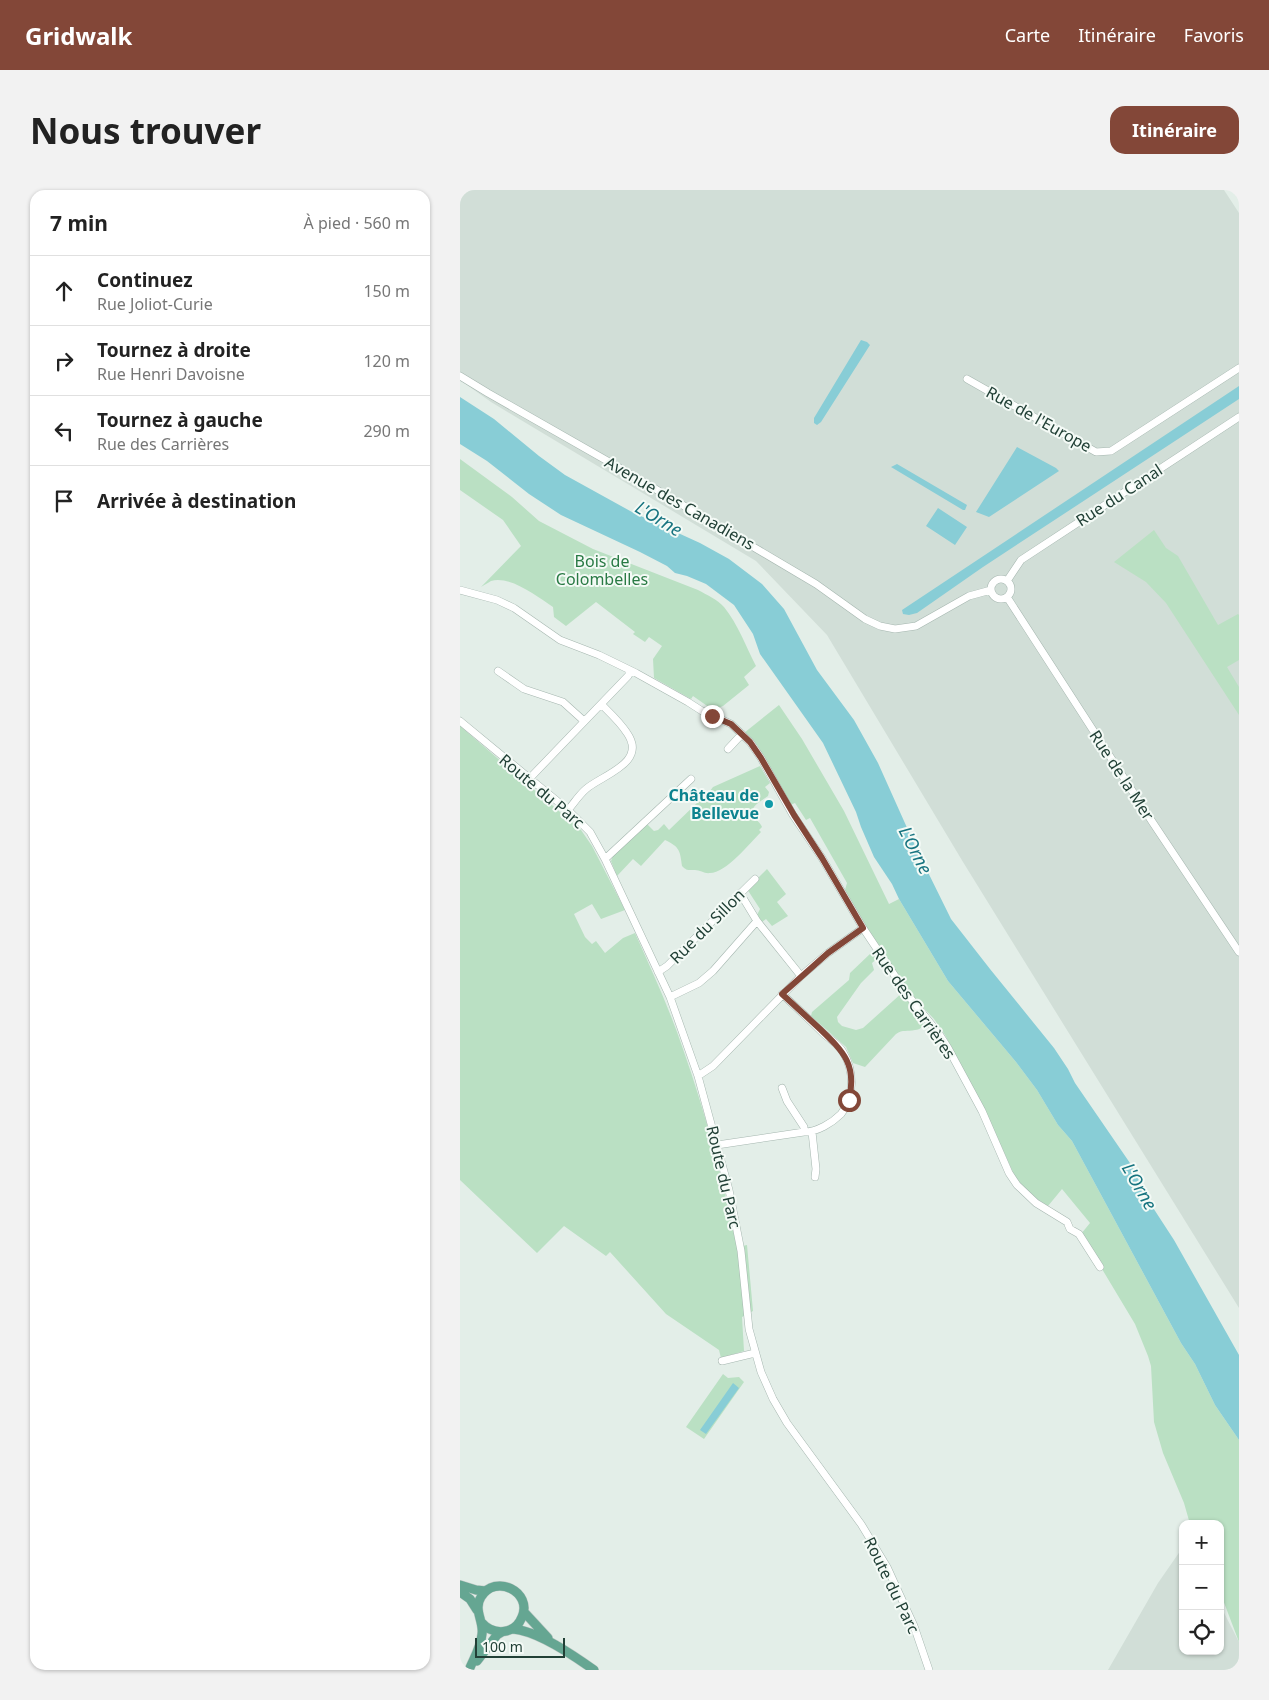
<!DOCTYPE html>
<html lang="fr">
<meta charset="utf-8">
<style>
body{margin:0;font-family:"Noto Sans",sans-serif;background:#f2f2f2;color:#222}
.controls{position:absolute;right:15px;bottom:15px;display:grid;overflow:hidden;border-radius:10px;box-shadow:0 1px 4px #0004}
.controls button{width:45px;height:45px;display:grid;place-items:center;padding:0;border:0;border-bottom:1px solid #e0e0e0;background:#fff;color:#222;font:25px sans-serif}
.scale{position:absolute;left:15px;bottom:12px;width:90px;box-sizing:border-box;padding-left:5px;border:2px solid #214036;border-top:0;font-size:14px;line-height:18px;white-space:nowrap;color:#214036;-webkit-text-stroke:4px #f4faf6;paint-order:stroke}
.stop{position:absolute;width:15px;height:15px;margin:-11px;border:4px solid #834738;border-radius:50%;background:#fff}
.stop.end{background:#834738;border-color:#fff;box-shadow:0 1px 5px #0008}
.list{margin:0;padding:0;list-style:none}
h2{display:flex;justify-content:space-between;align-items:center;height:65px;margin:0;padding:0 20px;font-size:21px}
h2 small{font-size:16px;font-weight:400;color:#767676}
.list li{display:grid;grid-template-columns:32px 1fr auto;gap:15px;align-items:center;box-sizing:border-box;height:70px;padding:0 20px;border-top:1px solid #e0e0e0}
.list b{display:block;font-size:19px;white-space:nowrap}
.list p{margin:0;font-size:16px;white-space:nowrap;color:#767676}
.list em{font-size:16px;font-style:normal;color:#767676}
.icon{flex:none;width:28px;height:28px;fill:none;stroke:currentColor;stroke-width:2;stroke-linecap:round;stroke-linejoin:round}
.map{position:relative;flex:none;width:779px;height:1480px;overflow:hidden;border-radius:15px}
header{display:flex;align-items:center;gap:30px;box-sizing:border-box;height:70px;padding:0 25px;background:#834738;color:#fff}
header strong{font-size:24px}
nav{display:flex;gap:28px;margin-inline-start:auto;font-size:18px}
.intro{display:flex;align-items:center;justify-content:space-between;box-sizing:border-box;height:120px;padding:0 30px}
h1{margin:0;font-size:35px}
.button{padding:12px 22px;border-radius:15px;background:#834738;color:#fff;font-size:18px;font-weight:700}
main{display:flex;gap:30px;padding:0 30px}
aside{flex:1;background:#fff;border-radius:15px;box-shadow:0 1px 4px #0004}
.map>svg:first-child{display:block}
.built{fill:#d1ded7}
.green{fill:#bae0c3}
.water{fill:#88cdd6}
.lines{fill:none;stroke-linecap:round;stroke-linejoin:round}
.minor-casing{stroke:#a5b6af;stroke-width:8}
.major-casing{stroke:#c1cac7;stroke-width:10}
.minor{stroke:#fff;stroke-width:7}
.major{stroke:#65a692;stroke-width:9}
.route{stroke:#834738;stroke-width:6}
.culture-dot{fill:#0f9aa8;stroke:#f4faf6;stroke-width:2}
.labels{text-anchor:middle;dominant-baseline:central;stroke-width:4;stroke-linejoin:round;paint-order:stroke}
.street-label{font-size:16px;fill:#214036;stroke:#f4faf6}
.park-label{font-size:16px;fill:#297a44;stroke:#f4faf6}
.culture-label{font-size:16px;font-weight:bold;fill:#0d838f;stroke:#f4faf6;text-anchor:end}
.water-label{font-size:18px;font-style:italic;fill:#177480;stroke:#f4faf6}
</style>
<header>
<strong>Gridwalk</strong>
<nav><a>Carte</a><a>Itinéraire</a><a>Favoris</a></nav>
</header>
<div class="intro"><h1>Nous trouver</h1><a class="button">Itinéraire</a></div>
<main>
<aside>
<h2>7 min<small>À pied · 560 m</small></h2>
<ul class="list">
<li><svg class="icon" aria-label="ahead" viewBox="0 0 24 24"><path d="M12 20V5M6 11l6-6 6 6"/></svg><div><b>Continuez</b><p>Rue Joliot-Curie</p></div><em>150 m</em></li>
<li><svg class="icon" aria-label="right" viewBox="0 0 24 24"><path d="M7 20v-9h11M14 6l5 5-5 5"/></svg><div><b>Tournez à droite</b><p>Rue Henri Davoisne</p></div><em>120 m</em></li>
<li><svg class="icon" aria-label="left" viewBox="0 0 24 24"><path d="M17 20v-9H6M10 6l-5 5 5 5"/></svg><div><b>Tournez à gauche</b><p>Rue des Carrières</p></div><em>290 m</em></li>
<li><svg class="icon" aria-label="arrive" viewBox="0 0 24 24"><path d="M6 21V4h12l-3 4 3 4H6"/></svg><div><b>Arrivée à destination</b></div></li>
</ul>
</aside>
<div class="map">
<svg width="779" height="1480" viewBox="0 0 779 1480">
<rect width="100%" height="100%" fill="#e3eee8"/>
<path class="built" d="M 0,0 L 764,0 L 779,23 L 779,1118 L 503,672 L 367,445 L 296,371 L 31,212 L 0,190 Z
M 723,1357 L 723,1461 L 760,1461 L 760,1415 L 779,1452 L 779,1480 L 648,1480 L 698,1393 Z"/>
<path class="green" d="M 0,269 L 52,307 L 79,331 L 133,359 L 238,400 C 247,405 257,409 264,417 C 278,434 286,457 296,476 L 284,487 L 289,495 L 263,516 L 253,520 L 233,506 L 231,509 L 194,488 L 193,469 L 202,456 L 189,447 L 185,452 L 173,444 L 175,442 L 136,412 L 106,436 L 94,427 L 93,417 C 78,407 50,385 31,391 C 28,393 24,395 21,397 L 61,356 L 43,330 L 0,300 Z
M 694,340 L 706,358 L 718,366 L 758,435 L 778,424 L 779,425 L 779,470 L 767,477 L 779,497 L 779,525 L 706,413 L 686,392 L 654,372 Z
M 319,515 L 342,549 L 384,621 L 429,714 L 439,709 L 488,791 L 556,872 L 577,900 L 598,935 L 612,951 L 721,1153 L 735,1174 L 755,1215 L 779,1250 L 779,1452 L 760,1402 L 760,1334 L 730,1334 L 724,1313 L 703,1263 L 694,1232 L 691,1176 L 688,1166 L 675,1134 L 621,1044 L 630,1033 L 602,999 L 588,1016 L 575,1008 L 556,989 L 529,929 L 485,845 L 474,829 L 454,808 L 404,734 L 385,700 L 387,693 L 350,628 L 346,630 L 335,613 L 330,615 L 297,555 L 284,543 Z
M 0,536 L 121,640 L 132,656 L 165,720 L 141,729 L 132,714 L 114,724 L 125,747 L 132,754 L 136,751 L 145,763 L 163,748 L 175,743 C 192,781 210,820 223,859 C 246,924 263,990 277,1057 L 287,1055 L 293,1121 L 282,1127 L 284,1161 L 261,1168 L 259,1160 L 206,1124 L 150,1062 L 146,1066 L 104,1036 L 77,1063 L 0,990 Z
M 300,576 L 310,593 L 305,597 L 309,602 L 308,606 C 301,611 287,618 294,627 C 297,631 300,632 302,637 L 299,640 L 301,642 C 289,654 266,683 250,683 C 245,684 240,680 235,680 C 228,680 227,681 222,676 C 220,661 220,657 205,650 L 181,676 L 173,669 L 157,686 L 151,671 L 153,666 L 187,634 L 194,641 L 198,640 L 204,634 L 209,640 L 238,612 L 246,606 L 253,597 Z
M 307,679 L 326,704 L 317,712 L 328,726 L 312,736 L 306,729 L 302,732 L 297,725 L 300,719 L 287,699 Z
M 416,762 L 419,767 L 412,773 L 414,780 L 401,793 L 377,827 L 378,832 L 382,836 L 396,840 L 403,838 L 443,802 C 448,808 477,837 455,840 C 447,842 443,839 436,844 L 405,877 L 393,873 L 386,857 L 351,826 L 352,822 L 389,790 L 390,783 L 411,763 Z
M 263,1184 L 268,1188 L 279,1187 L 284,1192 L 244,1249 L 226,1237 Z"/>
<path class="water" d="M 401,150 L 407,152 L 410,155 L 361,232 L 357,235 L 354,233 L 354,228 Z
M 779,196 L 779,209 L 523,377 L 457,423 L 449,425 L 443,424 L 442,420 Z
M 0,207 L 34,229 L 79,266 L 105,285 L 172,322 L 240,353 L 269,369 L 302,394 L 324,419 L 357,480 L 394,530 L 418,573 L 457,660 L 491,729 L 530,779 L 594,858 L 608,879 L 615,893 L 672,976 L 688,1010 L 714,1050 L 779,1165 L 779,1250 L 755,1215 L 735,1174 L 721,1153 L 612,951 L 598,935 L 577,900 L 556,872 L 488,791 L 439,709 L 432,694 L 414,667 L 401,637 L 396,622 L 363,553 L 300,464 L 293,444 L 274,415 L 246,394 L 227,386 L 215,383 L 207,376 L 180,362 L 101,325 L 69,304 L 27,271 L 0,254 Z
M 557,257 L 596,278 L 599,281 L 529,327 L 516,322 Z
M 437,274 L 507,315 L 505,320 L 503,320 L 431,277 Z
M 478,318 L 507,337 L 495,355 L 466,336 Z
M 273,1193 L 279,1198 L 246,1244 L 240,1240 Z"/>
<g class="lines">
<defs>
<path id="minor" d="M 0,186 L 28,203 L 165,281 L 356,394 L 405,429 L 420,436 L 435,439 L 456,436 L 509,406 L 531,400
M 507,189 L 636,262 L 651,261 L 779,178
M531 399a10 10 0 1 1 20 0a10 10 0 1 1-20 0Z
M 547,391 L 561,370 L 779,227
M 0,400 L 37,410 L 54,418 L 100,450 L 139,465 L 176,483 L 228,512 L 242,521 L 271,534 L 290,552 L 301,568 L 333,625 L 362,668 L 403,738 L 447,804 L 479,844 L 488,858 L 522,921 L 549,983 L 557,995 L 576,1013 L 607,1032 L 610,1039 L 619,1044 L 640,1077
M 547,407 L 693,633 L 779,762
M 38,481 L 64,499 L 103,512 L 124,531
M 0,531 L 108,620 L 130,642 L 145,669 L 210,807 L 238,886 L 269,1000 L 281,1061 L 289,1139 L 301,1182 L 313,1209 L 327,1233 L 401,1334 L 427,1377 L 454,1436 L 469,1480
M 268,559 L 282,544
M 69,589 L 168,486 L 171,481
M 108,620 C 114,613 119,605 126,599 C 142,585 188,573 167,543 C 160,532 150,523 141,514
M 145,669 L 231,589
M 280,703 L 297,731
M 198,782 L 207,776 L 295,689
M 210,807 L 239,793 L 253,781 L 297,731 L 341,786
M 238,886 L 253,876 L 341,786 L 368,763 L 403,738
M 322,898 L 327,911 L 344,937 L 344,942
M 352,942 L 356,979 L 355,987
M 257,955 L 344,942 C 357,942 372,933 381,924 C 395,907 394,880 383,862 C 379,855 370,849 364,844 C 350,830 336,817 322,804
M 262,1171 L 295,1163"/>
<path id="major" d="M 0,1395 L 16,1400 L 26,1401
M 0,1402 L 10,1409 L 17,1420
M 64,1422 L 88,1448
M 53,1439 C 78,1441 113,1465 134,1480
M 17,1471 L 37,1445 L 42,1442
M 9,1480 C 14,1468 21,1457 22,1444 C 24,1431 13,1420 21,1407 C 35,1383 73,1402 62,1427 C 55,1445 33,1446 21,1432"/>
</defs>
<use href="#minor" class="minor-casing"/>
<use href="#major" class="major-casing"/>
<use href="#minor" class="minor"/>
<use href="#major" class="major"/>
</g>
<g class="lines">
<path class="route" d="M 252,526 L 271,534 L 290,552 L 301,568 L 334,625 L 362,668 L 403,738 L 368,763 L 322,804 C 335,816 347,827 360,839 C 384,862 397,875 389,910"/>
</g>
<circle class="culture-dot" cx="309" cy="614" r="5"/>
<g class="labels">
<g class="street-label">
<text transform="translate(579 229) rotate(29)">Rue de l'Europe</text>
<text transform="translate(659 305) rotate(-33)">Rue du Canal</text>
<text transform="translate(220 313) rotate(30)">Avenue des Canadiens</text>
<text transform="translate(662 585) rotate(57)">Rue de la Mer</text>
<text transform="translate(82 601) rotate(40)">Route du Parc</text>
<text transform="translate(247 736) rotate(-45)">Rue du Sillon</text>
<text transform="translate(454 813) rotate(55)">Rue des Carrières</text>
<text transform="translate(264 987) rotate(77)">Route du Parc</text>
<text transform="translate(432 1395) rotate(64)">Route du Parc</text>
</g>
<g class="park-label">
<text x="142" y="371">Bois de<tspan x="142" dy="18">Colombelles</tspan></text>
</g>
<g class="culture-label">
<text x="299" y="605">Château de<tspan x="299" dy="18">Bellevue</tspan></text>
</g>
<g class="water-label">
<text transform="translate(199 328) rotate(31)">L'Orne</text>
<text transform="translate(456 660) rotate(63)">L'Orne</text>
<text transform="translate(680 996) rotate(60)">L'Orne</text>
</g>
</g>
</svg>
<div class="controls">
<button>+</button>
<button>−</button>
<button><svg class="icon" aria-label="locate" viewBox="0 0 24 24"><circle cx="12" cy="12" r="6"/><path d="M12 2v4M12 18v4M2 12h4M18 12h4"/></svg></button>
</div>
<div class="scale">100 m</div>
<div class="stop" style="left:389px;top:910px"></div>
<div class="stop end" style="left:252px;top:526px"></div>
</div>
</main>
